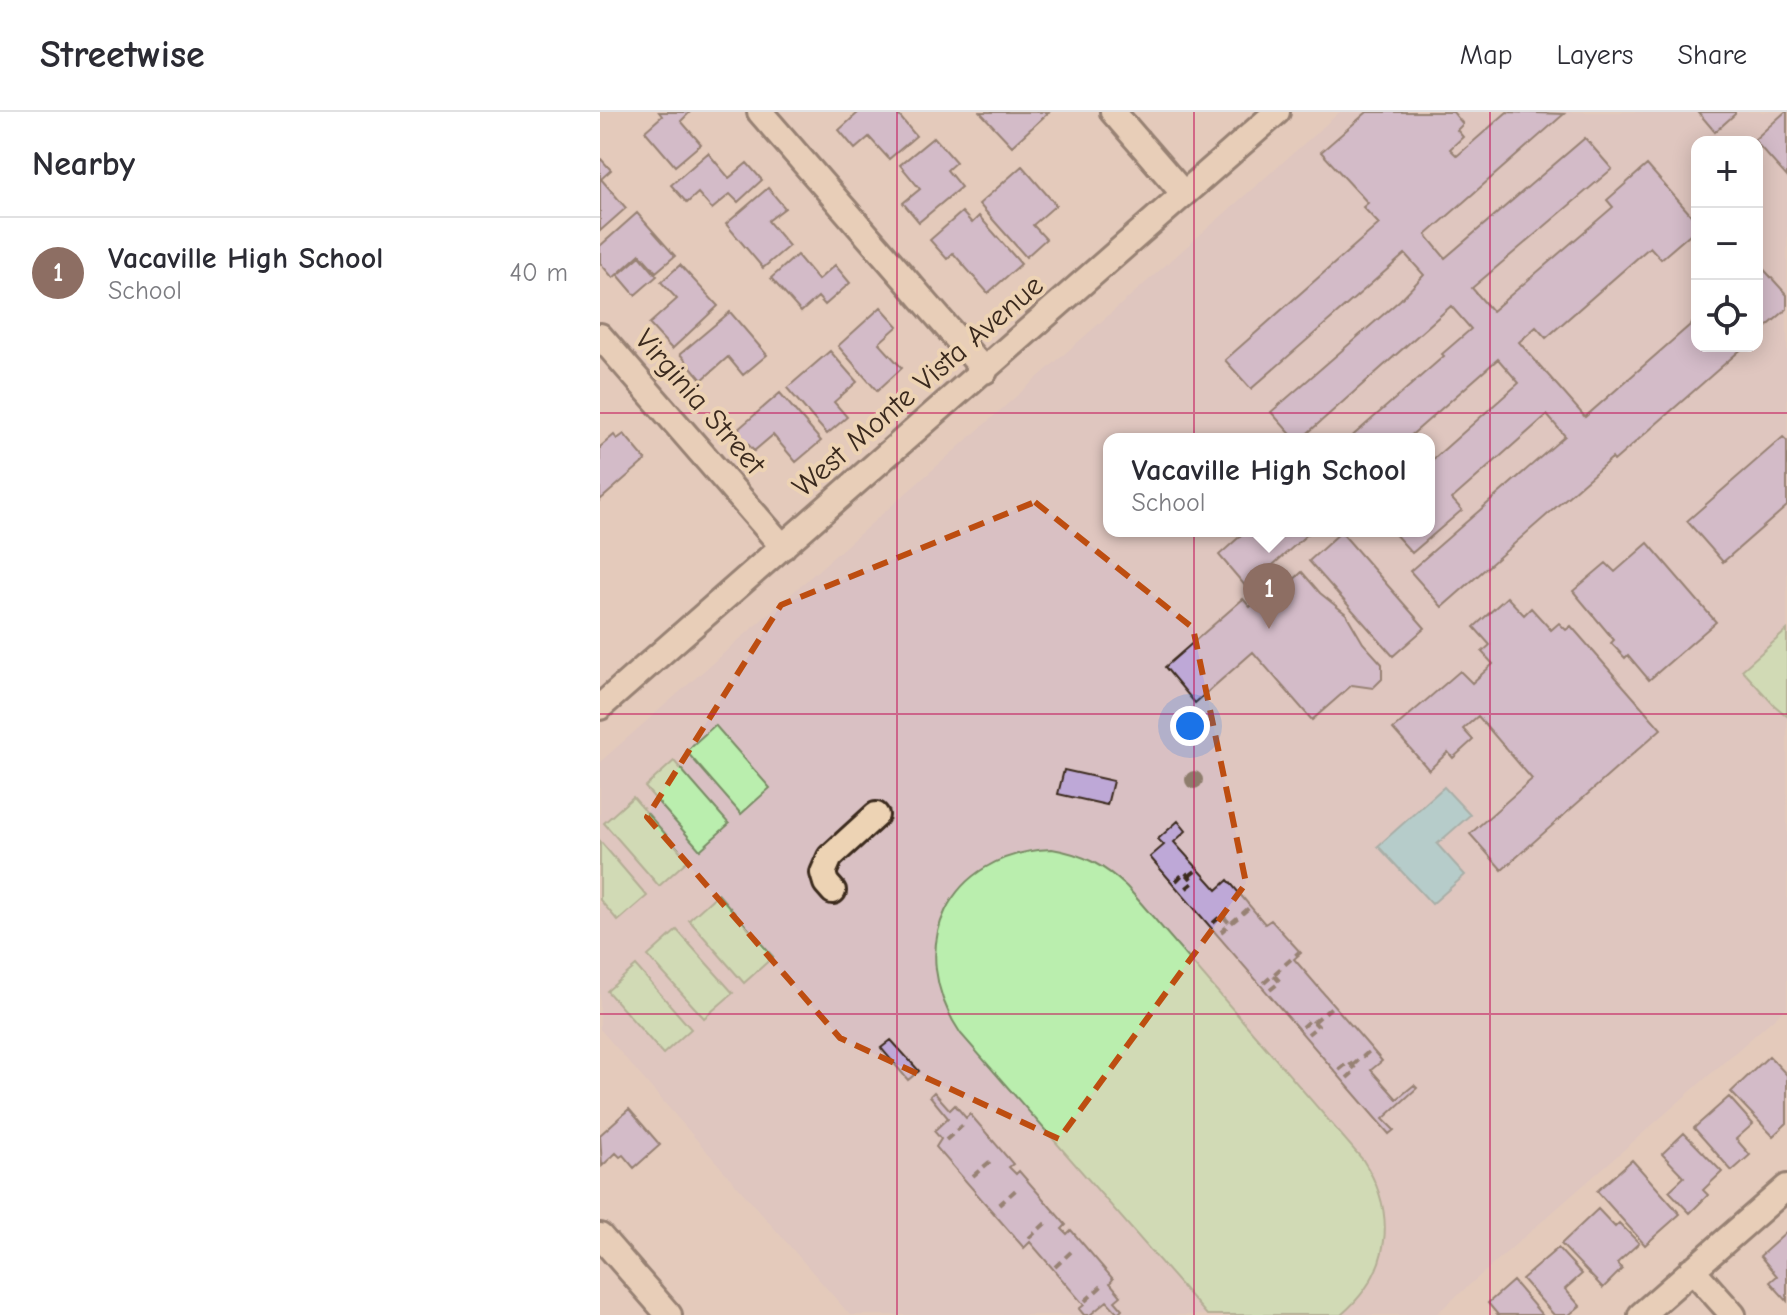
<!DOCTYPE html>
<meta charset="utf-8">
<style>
body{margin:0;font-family:"Comic Neue",sans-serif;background:#f7f7f7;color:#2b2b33}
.controls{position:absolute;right:24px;top:24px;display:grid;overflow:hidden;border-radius:16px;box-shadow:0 4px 20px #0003}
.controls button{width:72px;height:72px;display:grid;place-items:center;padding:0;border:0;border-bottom:2px solid #e1e1e2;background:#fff;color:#2b2b33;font:40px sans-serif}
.you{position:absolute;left:590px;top:614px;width:28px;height:28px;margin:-20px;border:6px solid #fff;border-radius:50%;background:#1a73e8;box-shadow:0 0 0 12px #1a73e833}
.badge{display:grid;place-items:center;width:52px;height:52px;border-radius:50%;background:#1f6fb2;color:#fff;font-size:26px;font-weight:700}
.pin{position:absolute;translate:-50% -66px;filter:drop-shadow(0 2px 4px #0008)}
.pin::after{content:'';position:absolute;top:42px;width:28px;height:24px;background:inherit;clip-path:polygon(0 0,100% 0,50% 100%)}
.popup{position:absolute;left:503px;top:321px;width:332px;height:104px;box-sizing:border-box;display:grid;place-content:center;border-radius:16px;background:#fff;filter:drop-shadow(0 2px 6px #0005);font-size:26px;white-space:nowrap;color:#7c7c81}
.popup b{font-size:30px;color:#2b2b33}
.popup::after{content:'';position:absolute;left:50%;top:100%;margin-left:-16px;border:16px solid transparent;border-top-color:#fff}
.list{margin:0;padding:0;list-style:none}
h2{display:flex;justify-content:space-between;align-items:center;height:104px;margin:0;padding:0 32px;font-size:34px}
h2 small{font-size:26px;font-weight:400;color:#7c7c81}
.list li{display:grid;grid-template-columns:52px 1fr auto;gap:24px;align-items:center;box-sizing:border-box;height:112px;padding:0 32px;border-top:2px solid #e1e1e2}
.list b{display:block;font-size:30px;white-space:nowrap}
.list p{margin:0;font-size:26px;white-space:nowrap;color:#7c7c81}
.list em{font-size:26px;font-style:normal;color:#7c7c81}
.icon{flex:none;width:44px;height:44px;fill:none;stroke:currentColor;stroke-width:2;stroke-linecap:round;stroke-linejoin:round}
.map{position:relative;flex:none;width:1187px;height:1203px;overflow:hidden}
header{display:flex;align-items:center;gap:48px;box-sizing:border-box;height:112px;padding:0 40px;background:#fff;border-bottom:2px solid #e1e1e2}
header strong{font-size:38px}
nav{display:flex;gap:44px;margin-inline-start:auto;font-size:28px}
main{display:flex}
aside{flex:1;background:#fff}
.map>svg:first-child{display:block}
.built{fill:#d9c0c3;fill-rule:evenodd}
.green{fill:#baeeae;stroke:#7a8c66;stroke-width:2}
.water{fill:#7fcfdb;stroke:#648d8f;stroke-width:2}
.building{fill:#bea8d7;stroke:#3b2a1e;stroke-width:2}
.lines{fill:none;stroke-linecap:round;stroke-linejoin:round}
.minor-casing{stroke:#3b2a1e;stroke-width:30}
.path{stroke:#3b2a1e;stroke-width:4;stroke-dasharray:8 6;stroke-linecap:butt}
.minor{stroke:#edd3b4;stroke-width:24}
.tree{fill:#8e7d6c}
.marked{fill:none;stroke:#bd4d10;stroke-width:6;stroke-dasharray:16 10;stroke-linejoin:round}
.grid{fill:none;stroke:#c2185b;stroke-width:2;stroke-opacity:0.55}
.labels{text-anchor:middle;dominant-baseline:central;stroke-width:8;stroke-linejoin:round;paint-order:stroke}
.street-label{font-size:30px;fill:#3b2a1e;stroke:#edd3b4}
</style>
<header>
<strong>Streetwise</strong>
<nav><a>Map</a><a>Layers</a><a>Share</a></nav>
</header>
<main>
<aside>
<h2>Nearby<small></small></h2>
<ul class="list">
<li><span class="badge" style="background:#8d6e63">1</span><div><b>Vacaville High School</b><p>School</p></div><em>40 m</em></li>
</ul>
</aside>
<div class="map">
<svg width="1187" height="1203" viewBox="0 0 1187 1203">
<rect width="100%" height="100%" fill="#e4cabb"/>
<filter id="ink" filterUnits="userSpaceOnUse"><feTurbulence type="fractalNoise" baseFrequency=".0125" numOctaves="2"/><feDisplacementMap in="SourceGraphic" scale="16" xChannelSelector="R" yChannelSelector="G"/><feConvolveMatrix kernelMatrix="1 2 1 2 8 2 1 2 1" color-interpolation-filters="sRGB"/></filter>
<g filter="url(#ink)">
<path class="built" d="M 740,0 L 1187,0 L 1187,895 L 835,1203 L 250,1203 L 0,917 L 0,650 ZM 1097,30 L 1157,30 L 1157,234 L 1097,234 ZM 509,327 L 829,327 L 829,419 L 509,419 Z"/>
<path class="green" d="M 1187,518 L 1187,604 L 1174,593 L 1142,558 Z
M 115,613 L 170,676 L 141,702 L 86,639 Z
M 74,649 L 129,712 L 100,738 L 45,675 Z
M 33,685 L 88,748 L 59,774 L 4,711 Z
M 0,729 L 47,784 L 18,809 L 0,788 Z
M 452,737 C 483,742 505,754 527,775 L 763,1048 C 798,1103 791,1160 741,1203 L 607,1203 L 361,922 C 303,836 347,741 452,737 Z
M 118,782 L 173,845 L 144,871 L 89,808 Z
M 77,818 L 133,881 L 104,906 L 48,844 Z
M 36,854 L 91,917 L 63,942 L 7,879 Z"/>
<path class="water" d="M 844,675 L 870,703 L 837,732 L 865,763 L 832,792 L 778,734 Z"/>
<path class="building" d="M 59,0 L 90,0 L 81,9 L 101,32 L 75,54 L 45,19 L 62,4 Z
M 259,0 L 296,0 L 316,24 L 289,47 L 269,25 L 255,37 L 239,18 Z
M 380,0 L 449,0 L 412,34 Z
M 767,0 L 853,0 L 863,12 L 857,18 L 863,25 L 850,37 L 857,44 L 907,0 L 964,2 L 826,123 L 845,146 L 985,26 L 1012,57 L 872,176 L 892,199 L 1013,95 L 1007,88 L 1047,53 L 1097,110 L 1097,116 L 1061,147 L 1050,135 L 946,226 L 936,215 L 919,230 L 985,305 L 1097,207 L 1097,234 L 1145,234 L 1014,349 L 1012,346 L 842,495 L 810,459 L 965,324 L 947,303 L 852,387 L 862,398 L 812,441 L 792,419 L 829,419 L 829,351 L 919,271 L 898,247 L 807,327 L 749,327 L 844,244 L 842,242 L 871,217 L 851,194 L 701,327 L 695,327 L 671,300 L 800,188 L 824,163 L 805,142 L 651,277 L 625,248 L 779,112 L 763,95 L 768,91 L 721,40 Z
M 1098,0 L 1135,0 L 1135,2 L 1115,20 Z
M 1185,0 L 1187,0 L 1187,65 L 1154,28 Z
M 334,25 L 356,50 L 347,58 L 361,75 L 319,110 L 303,91 L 320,77 L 300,53 Z
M 108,41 L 129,66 L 147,51 L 162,68 L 138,90 L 130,82 L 112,97 L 98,81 L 87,91 L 71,73 Z
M 0,46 L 11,58 L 1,67 L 26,96 L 0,119 Z
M 422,54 L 456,93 L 433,113 L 446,127 L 426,145 L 379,92 Z
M 168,76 L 185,96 L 168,109 L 189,134 L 163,156 L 126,112 Z
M 362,100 L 372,111 L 379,104 L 421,152 L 388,181 L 353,141 L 347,147 L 330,128 Z
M 37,101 L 75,144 L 56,160 L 40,142 L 13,166 L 0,151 L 0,134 Z
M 197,143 L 218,168 L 235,153 L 250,171 L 225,193 L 218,185 L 201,200 L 171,166 Z
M 40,144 L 57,164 L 35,183 L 18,163 Z
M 1159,152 L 1187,183 L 1187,197 L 1157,223 L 1157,154 Z
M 80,153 L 118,194 L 72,237 L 49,212 L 77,187 L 61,170 Z
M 281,195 L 298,214 L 279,231 L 302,256 L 277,279 L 238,234 Z
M 130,200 L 167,243 L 143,263 L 128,245 L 102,268 L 80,242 Z
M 230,239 L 257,270 L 234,290 L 247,305 L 227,322 L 187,276 Z
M 180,281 L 221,329 L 196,350 L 173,323 L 154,339 L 136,319 Z
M 24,322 L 46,348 L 0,388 L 0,335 L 14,323 L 17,327 Z
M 1183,325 L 1187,329 L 1187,394 L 1123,450 L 1087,409 Z
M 646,419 L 711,419 L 647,476 L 619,443 Z
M 741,420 L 825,516 L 793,544 L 709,449 Z
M 1048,431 L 1116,510 L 1049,568 L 1028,543 L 1025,546 L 1011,531 L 1014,528 L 973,479 L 1006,451 L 1015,460 Z
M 702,460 L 720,481 L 746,502 L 763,531 L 782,552 L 782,567 L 773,576 L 752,573 L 712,608 L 653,540 L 595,591 L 565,555 L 643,487 L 650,495 L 685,464 L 691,470 Z
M 907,485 L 924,503 L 931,496 L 951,518 L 959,511 L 966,518 L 971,514 L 1061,617 L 902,758 L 870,722 L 932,667 L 878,604 L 863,617 L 873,628 L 853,646 L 848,640 L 829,658 L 793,617 L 860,559 L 872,571 L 893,552 L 882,540 L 890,533 L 874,515 Z
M 464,658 L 513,669 L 507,693 L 458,682 Z
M 578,709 L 586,719 L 574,730 L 617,778 L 628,768 L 665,812 L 671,808 L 701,841 L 694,847 L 782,949 L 771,958 L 797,987 L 814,973 L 817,976 L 783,1007 L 794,1018 L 789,1022 L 550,745 L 564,733 L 558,727 Z
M 291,928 L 319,959 L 308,968 L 281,936 Z
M 1169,944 L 1187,963 L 1187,1011 L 1173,1024 L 1131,980 Z
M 334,980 L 350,998 L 355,993 L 366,1006 L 370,1002 L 413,1052 L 409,1055 L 416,1062 L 419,1059 L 466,1113 L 462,1117 L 467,1122 L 471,1118 L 513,1167 L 510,1171 L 521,1184 L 515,1189 L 522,1197 L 518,1201 L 507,1189 L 490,1203 L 484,1203 L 479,1197 L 484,1193 L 430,1130 L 424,1136 L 336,1035 L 341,1027 L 334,1019 L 348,1006 L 330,984 Z
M 1129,985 L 1153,1012 L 1136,1027 L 1150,1043 L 1132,1059 L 1094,1016 Z
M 29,997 L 60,1033 L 34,1056 L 23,1043 L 20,1045 L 16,1041 L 2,1054 L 0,1023 Z
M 1084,1021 L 1122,1060 L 1103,1078 L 1108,1083 L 1090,1101 L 1069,1079 L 1084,1065 L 1062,1042 Z
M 1032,1048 L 1080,1102 L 1045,1133 L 997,1079 Z
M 998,1097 L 1015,1115 L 1019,1111 L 1039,1131 L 1017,1151 L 1022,1157 L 1003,1176 L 961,1132 Z
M 1187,1120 L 1187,1189 L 1170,1170 L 1177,1164 L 1160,1144 Z
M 958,1136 L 982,1162 L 965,1177 L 980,1194 L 969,1203 L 954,1203 L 922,1167 Z
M 913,1169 L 942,1203 L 898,1203 L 888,1191 Z"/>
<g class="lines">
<defs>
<path id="minor" d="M 160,0 L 385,259
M 513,0 L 584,82
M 0,224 L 183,435
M 0,595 L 677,0
M 233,779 L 226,771 L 223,761 L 230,745 L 276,703
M 0,1124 L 69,1203
M 1092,1157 L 1133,1203
M 1041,1203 L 1187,1075"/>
</defs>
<use href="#minor" class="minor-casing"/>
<path class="path" d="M 589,764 L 598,757
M 576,769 L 585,760 L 594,770 L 584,778
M 613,811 L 622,803 L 630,812
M 621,820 L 650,795
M 664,871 L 699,840
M 670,878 L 680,870 L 673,862
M 714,910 L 734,893
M 702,915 L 711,907 L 718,914 L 708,922
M 752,954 L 772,937
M 739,958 L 749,950 L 756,958 L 747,966
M 346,1028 L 364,1012
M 373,1064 L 394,1046
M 399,1093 L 419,1075
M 429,1126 L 448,1109
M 455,1155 L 474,1137
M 485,1189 L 504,1172"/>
<use href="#minor" class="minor"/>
</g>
<circle class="tree" cx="594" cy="668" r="9"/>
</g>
<path d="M0 0H1187V1203H0ZM 435,390 L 593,516 L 646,771 L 459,1027 L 240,926 L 47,705 L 181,493 Z" fill="#e4cabb" fill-opacity=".55" fill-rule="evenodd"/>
<path class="marked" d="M 435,390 L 593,516 L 646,771 L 459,1027 L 240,926 L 47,705 L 181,493 Z"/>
<path class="grid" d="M 297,0 L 297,1203M 594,0 L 594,1203M 890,0 L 890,1203M 0,301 L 1187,301M 0,602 L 1187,602M 0,902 L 1187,902"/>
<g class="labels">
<g class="street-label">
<text transform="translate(318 274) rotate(-41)">West Monte Vista Avenue</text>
<text transform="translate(100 290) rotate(49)">Virginia Street</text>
</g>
</g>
</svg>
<div class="controls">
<button>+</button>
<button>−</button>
<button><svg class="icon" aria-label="locate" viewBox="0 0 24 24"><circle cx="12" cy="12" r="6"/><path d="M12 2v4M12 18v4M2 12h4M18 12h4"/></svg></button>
</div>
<div class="you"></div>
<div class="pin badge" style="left:669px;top:517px;background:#8d6e63">1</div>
<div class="popup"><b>Vacaville High School</b>School</div>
</div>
</main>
